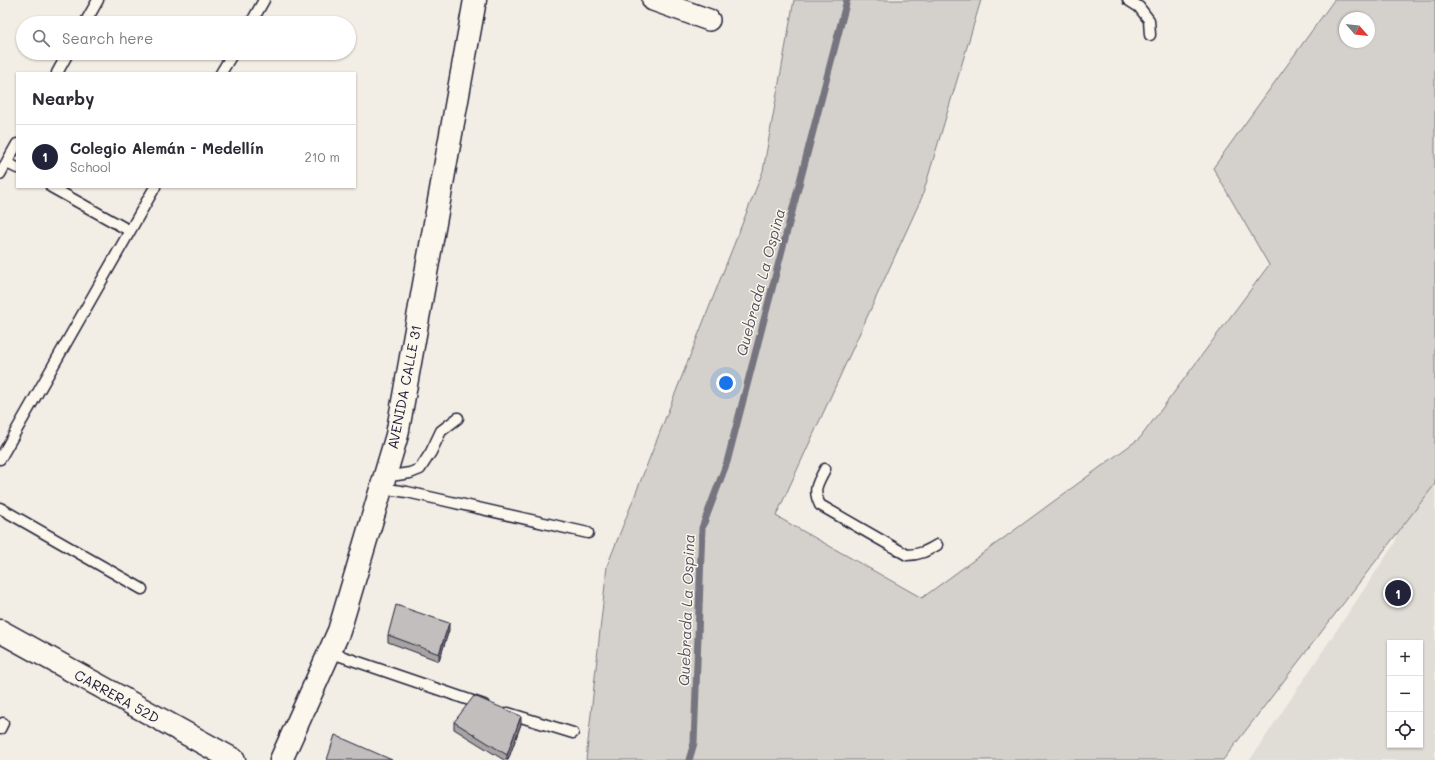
<!DOCTYPE html>
<meta charset="utf-8">
<style>
body{margin:0;font-family:Mali,sans-serif;background:#f7f7f7;color:#2b2b33}
.controls{position:absolute;right:12px;bottom:12px;display:grid;overflow:hidden;border-radius:0px;box-shadow:0 1px 3px #0004}
.controls button{width:36px;height:36px;display:grid;place-items:center;padding:0;border:0;border-bottom:1px solid #e1e1e2;background:#fff;color:#2b2b33;font:20px sans-serif}
.compass{position:absolute;left:1339px;top:12px;width:36px;height:36px;border-radius:50%;background:#fff;box-shadow:0 1px 3px #0004;rotate:118deg}
.you{position:absolute;left:726px;top:383px;width:14px;height:14px;margin:-10px;border:3px solid #fff;border-radius:50%;background:#1a73e8;box-shadow:0 0 0 6px #1a73e833}
.badge{display:grid;place-items:center;width:26px;height:26px;border-radius:50%;background:#22223b;color:#fff;font-size:13px;font-weight:700}
.pin{position:absolute;translate:-50% -50%;border:2px solid #fff;box-shadow:0 1px 4px #0006}
.list{margin:0;padding:0;list-style:none}
h2{display:flex;justify-content:space-between;align-items:center;height:52px;margin:0;padding:0 16px;font-size:17px}
h2 small{font-size:13px;font-weight:400;color:#7c7c81}
.list li{display:grid;grid-template-columns:26px 1fr auto;gap:12px;align-items:center;box-sizing:border-box;height:64px;padding:0 16px;border-top:1px solid #e1e1e2}
.list b{display:block;font-size:15px;white-space:nowrap}
.list p{margin:0;font-size:13px;white-space:nowrap;color:#7c7c81}
.list em{font-size:13px;font-style:normal;color:#7c7c81}
.icon{flex:none;width:22px;height:22px;fill:none;stroke:currentColor;stroke-width:2;stroke-linecap:round;stroke-linejoin:round}
.map{position:relative;flex:none;width:1435px;height:760px;overflow:hidden}
.search{position:absolute;background:#fff;box-shadow:0 1px 3px #0004;left:16px;top:16px;width:340px;height:44px;display:flex;align-items:center;gap:10px;box-sizing:border-box;padding:0 14px;border-radius:22px;color:#7c7c81;font-size:15px}
.panel{position:absolute;background:#fff;box-shadow:0 1px 3px #0004;left:16px;top:72px;width:340px;height:116px;border-radius:0px}
.map>svg:first-child{display:block}
.built{fill:#e0dcd6;fill-rule:evenodd}
.green{fill:#d4d1cc;stroke:#7b7a84;fill-rule:evenodd}
.lines{fill:none;stroke-linecap:round;stroke-linejoin:round}
.stream{stroke:#76747f;stroke-width:7}
.lane-casing{stroke:#22223b;stroke-width:13}
.street-casing{stroke:#22223b;stroke-width:24}
.secondary-casing{stroke:#22223b;stroke-width:25}
.lane{stroke:#fbf7ec;stroke-width:10}
.street{stroke:#fbf7ec;stroke-width:21}
.secondary{stroke:#fbf7ec;stroke-width:22}
.wall{fill:#a7a3a3;stroke:#22223b}
.shaded-wall{fill:#888585;stroke:#22223b}
.building{fill:#c2bebe;stroke:#22223b}
.labels{text-anchor:middle;dominant-baseline:central;stroke-width:3;stroke-linejoin:round;paint-order:stroke}
.street-label{font-size:14px;fill:#22223b;stroke:#fbf7ec}
.water-label{font-size:15px;font-style:italic;fill:#535263;stroke:#fbf7ec}
</style>
<div class="map">
<svg width="1435" height="760" viewBox="0 0 1435 760">
<rect width="100%" height="100%" fill="#f2eee5"/>
<filter id="ink" filterUnits="userSpaceOnUse"><feTurbulence type="fractalNoise" baseFrequency=".025" numOctaves="2"/><feDisplacementMap in="SourceGraphic" scale="8" xChannelSelector="R" yChannelSelector="G"/><feConvolveMatrix kernelMatrix="1 2 1 2 8 2 1 2 1" color-interpolation-filters="sRGB"/></filter>
<g filter="url(#ink)">
<path class="built" d="M 1435,372 L 1435,760 L 1250,760 L 1395,543 ZM 1390,643 L 1420,643 L 1420,745 L 1390,745 Z"/>
<path class="green" d="M 794,0 L 981,0 L 922,197 L 776,516 L 922,598 L 1140,438 L 1269,265 L 1213,168 L 1334,0 L 1435,0 L 1435,484 L 1223,760 L 586,760 L 607,566 L 763,171 ZM 1345,18 L 1369,18 L 1369,42 L 1345,42 Z"/>
<g class="lines">
<path class="stream" d="M 689,760 L 694,743 L 702,528 L 727,462 L 847,0"/>
<defs>
<path id="lane" d="M 1128,0 L 1139,7 L 1149,20 L 1150,35
M 85,23 L 98,0
M 251,23 L 264,0
M 57,73 L 68,53
M 221,73 L 233,53
M 7,163 L 17,168
M 0,174 L 17,144
M 51,187 L 130,231
M 0,459 L 155,187
M 825,469 C 818,483 812,489 820,505 L 907,555 C 919,555 927,551 937,545
M 384,477 L 410,473 L 420,469 L 431,452 L 441,431 L 458,418
M 381,488 L 407,492 L 588,533
M 0,508 L 142,589
M 329,652 L 484,705
M 508,713 L 573,733
M 0,729 L 3,723"/>
<path id="street" d="M 653,0 L 709,20"/>
<path id="secondary" d="M 0,631 L 234,760
M 281,760 L 339,631 L 397,435 L 475,0"/>
</defs>
<use href="#lane" class="lane-casing"/>
<use href="#street" class="street-casing"/>
<use href="#secondary" class="secondary-casing"/>
<use href="#lane" class="lane"/>
<use href="#street" class="street"/>
<use href="#secondary" class="secondary"/>
</g>
<path class="wall" d="M 449,630 L 439,661 L 388,642 L 388,635 Z
M 454,722 L 521,724 L 508,760 L 504,760 L 454,729 Z"/>
<path class="shaded-wall" d="M 449,623 L 449,630 L 439,661 L 439,654 Z
M 521,716 L 521,724 L 508,760 L 507,760 L 507,755 Z"/>
<path class="building" d="M 396,605 L 449,623 L 439,654 L 388,635 Z
M 474,696 L 521,716 L 507,755 L 454,722 Z
M 335,735 L 392,760 L 327,760 Z"/>
</g>
<g class="labels">
<g class="street-label">
<text transform="translate(404 387) rotate(-79)">AVENIDA CALLE 31</text>
<text transform="translate(117 696) rotate(29)">CARRERA 52D</text>
</g>
<g class="water-label">
<text transform="translate(760 282) rotate(-75)">Quebrada La Ospina</text>
<text transform="translate(686 610) rotate(-88)">Quebrada La Ospina</text>
</g>
</g>
</svg>
<div class="controls">
<button>+</button>
<button>−</button>
<button><svg class="icon" aria-label="locate" viewBox="0 0 24 24"><circle cx="12" cy="12" r="6"/><path d="M12 2v4M12 18v4M2 12h4M18 12h4"/></svg></button>
</div>
<svg class="compass" viewBox="-18 -18 36 36"><path d="M0-13l5 13h-10z" fill="#e53935"/><path d="M0 13l5-13h-10z" fill="#7c7c81"/></svg>
<div class="you"></div>
<div class="pin badge" style="left:1398px;top:593px">1</div>
<div class="search"><svg class="icon" aria-label="search" viewBox="0 0 24 24"><circle cx="10" cy="10" r="6"/><path d="M15 15l6 6"/></svg>Search here</div>
<section class="panel">
<h2>Nearby<small></small></h2>
<ul class="list">
<li><span class="badge">1</span><div><b>Colegio Alemán - Medellín</b><p>School</p></div><em>210 m</em></li>
</ul>
</section>
</div>
